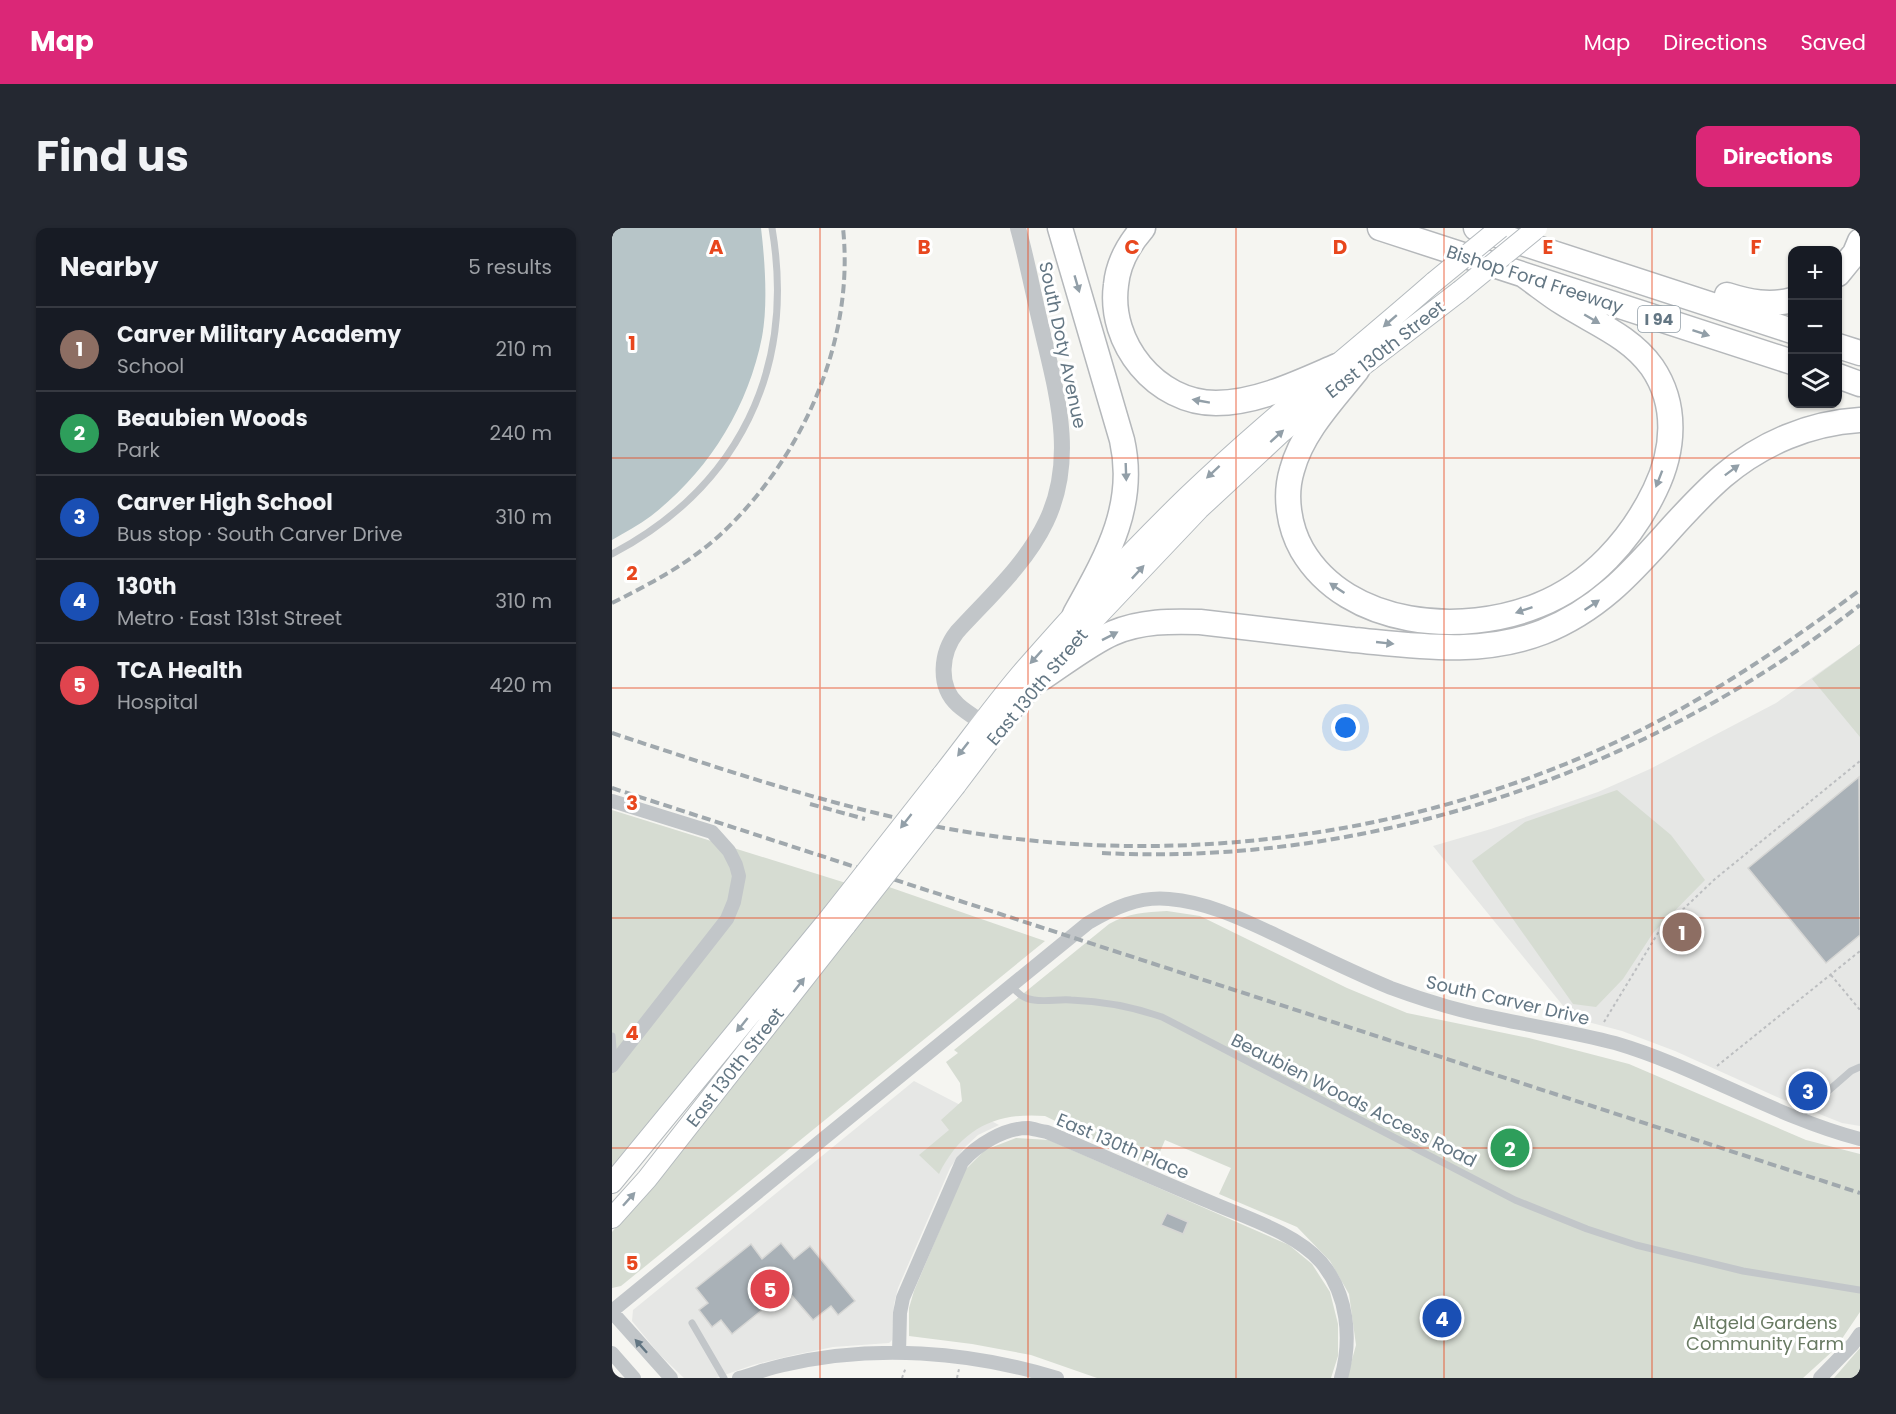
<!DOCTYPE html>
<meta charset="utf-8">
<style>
body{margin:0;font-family:Poppins,sans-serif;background:#242831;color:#f1f3f6}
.controls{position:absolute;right:18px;top:18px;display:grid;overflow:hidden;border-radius:12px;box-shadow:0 2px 4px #0004}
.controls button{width:54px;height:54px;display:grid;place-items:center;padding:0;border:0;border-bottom:2px solid #363941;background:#171b24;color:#f1f3f6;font:30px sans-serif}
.you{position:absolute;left:734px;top:500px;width:21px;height:21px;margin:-15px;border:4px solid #fff;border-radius:50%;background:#1a73e8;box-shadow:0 0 0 9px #1a73e833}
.badge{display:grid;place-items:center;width:39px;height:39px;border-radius:50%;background:#db2777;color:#fff;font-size:20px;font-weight:700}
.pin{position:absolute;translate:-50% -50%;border:3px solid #fff;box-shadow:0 2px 6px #0006}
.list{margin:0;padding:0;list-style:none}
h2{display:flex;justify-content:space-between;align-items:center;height:78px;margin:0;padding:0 24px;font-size:26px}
h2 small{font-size:20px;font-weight:400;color:#9ea1a6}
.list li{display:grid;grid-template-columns:39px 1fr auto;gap:18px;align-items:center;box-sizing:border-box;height:84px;padding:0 24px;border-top:2px solid #363941}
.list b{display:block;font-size:22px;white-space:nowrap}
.list p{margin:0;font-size:20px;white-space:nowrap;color:#9ea1a6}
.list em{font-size:20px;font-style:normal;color:#9ea1a6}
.icon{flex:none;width:33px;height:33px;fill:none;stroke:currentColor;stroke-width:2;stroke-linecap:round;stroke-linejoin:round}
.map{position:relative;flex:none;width:1248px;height:1150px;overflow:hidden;border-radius:12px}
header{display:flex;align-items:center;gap:36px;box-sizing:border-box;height:84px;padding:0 30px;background:#db2777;color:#fff}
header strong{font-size:28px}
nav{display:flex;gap:33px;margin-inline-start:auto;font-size:21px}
.intro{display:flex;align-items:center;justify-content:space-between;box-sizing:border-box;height:144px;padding:0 36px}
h1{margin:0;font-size:42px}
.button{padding:15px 27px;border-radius:12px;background:#db2777;color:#fff;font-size:21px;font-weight:700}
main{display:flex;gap:36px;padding:0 36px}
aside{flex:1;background:#171b24;border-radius:12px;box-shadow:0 2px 4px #0004}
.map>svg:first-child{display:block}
.built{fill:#e6e7e5}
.green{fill:#d6dcd2}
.water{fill:#b7c5c8}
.building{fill:#a9b1b7;stroke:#d6d6d4;stroke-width:1.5}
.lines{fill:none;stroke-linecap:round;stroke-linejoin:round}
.secondary-casing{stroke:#b4babe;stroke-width:22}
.motorway-casing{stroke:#b5b8bb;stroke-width:27}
.path{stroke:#bcbec0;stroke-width:2;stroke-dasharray:3 3;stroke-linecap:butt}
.service{stroke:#c2c6c9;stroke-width:7}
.minor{stroke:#c2c6c9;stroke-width:14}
.tertiary{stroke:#c2c6c9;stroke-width:16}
.secondary{stroke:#fff;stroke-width:20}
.motorway{stroke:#fff;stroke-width:24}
.rail{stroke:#a0a8ad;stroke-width:4;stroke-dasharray:9 4.5;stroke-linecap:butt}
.secondary-bridge-casing{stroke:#b4babe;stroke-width:22;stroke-linecap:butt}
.secondary-bridge{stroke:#fff;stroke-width:20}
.oneway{fill:#929fa8}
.oneway2{fill:#637683}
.grid{fill:none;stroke:#e8471e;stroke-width:1.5;stroke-opacity:0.55}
.labels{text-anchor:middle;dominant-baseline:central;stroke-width:6;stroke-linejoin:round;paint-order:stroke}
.shield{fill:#fff;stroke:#929fa8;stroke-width:1.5}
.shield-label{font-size:16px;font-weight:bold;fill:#637683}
.street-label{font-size:18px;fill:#637683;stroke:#fff}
.park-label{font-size:18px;fill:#687a62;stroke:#fff}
.grid-label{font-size:20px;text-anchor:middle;font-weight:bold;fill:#e8471e;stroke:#fff;stroke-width:6;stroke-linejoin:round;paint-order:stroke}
</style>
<header>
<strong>Map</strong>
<nav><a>Map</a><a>Directions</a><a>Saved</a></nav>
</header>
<div class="intro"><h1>Find us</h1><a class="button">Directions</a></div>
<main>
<aside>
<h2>Nearby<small>5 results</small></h2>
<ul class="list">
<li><span class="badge" style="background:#8d6e63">1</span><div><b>Carver Military Academy</b><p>School</p></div><em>210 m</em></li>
<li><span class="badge" style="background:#2e9e5b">2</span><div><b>Beaubien Woods</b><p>Park</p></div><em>240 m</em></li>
<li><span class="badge" style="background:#1a4fb4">3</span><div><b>Carver High School</b><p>Bus stop · South Carver Drive</p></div><em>310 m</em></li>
<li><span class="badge" style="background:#1a4fb4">4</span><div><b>130th</b><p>Metro · East 131st Street</p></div><em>310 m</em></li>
<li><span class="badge" style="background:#e0444e">5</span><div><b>TCA Health</b><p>Hospital</p></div><em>420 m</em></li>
</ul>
</aside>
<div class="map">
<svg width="1248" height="1150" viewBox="0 0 1248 1150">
<rect width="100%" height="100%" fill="#f5f5f1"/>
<path class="built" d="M 1248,416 L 1248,898 L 1230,895 L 1165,869 L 1063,823 L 1010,803 L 961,790 L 821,618 L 879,601 L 986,564 L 1038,541 L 1164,475 Z
M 302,853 L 387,897 L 366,907 L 352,920 L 338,940 L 286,1060 L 282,1076 L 280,1112 L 277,1115 L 221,1119 L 182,1127 L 141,1137 L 104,1150 L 72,1150 L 47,1126 L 20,1093 L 21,1082 Z"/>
<path class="green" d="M 1248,416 L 1248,509 L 1200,451 Z
M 1005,562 L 1059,607 L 1093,652 L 1041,705 L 1011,751 L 984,779 L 961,776 L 860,633 L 913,594 Z
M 0,582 L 234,655 L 0,946 Z
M 277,659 L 433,713 L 9,1058 L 0,1060 L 0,1004 L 105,879 L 225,723 Z
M 555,683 L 588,688 L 735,760 L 795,785 L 917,810 L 1017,836 L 1194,912 L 1248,926 L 1248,1084 L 1223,1121 L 1191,1150 L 735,1150 L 744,1117 L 737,1066 L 718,1033 L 685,999 L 607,966 L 619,940 L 553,912 L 541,940 L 433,888 C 383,884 349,901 327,946 L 307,927 L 337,902 L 329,892 L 350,873 L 348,855 L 334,834 L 346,825 L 342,822 L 497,696 C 517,685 533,684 555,683 Z
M 404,910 L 437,912 L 677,1017 L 700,1036 L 718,1064 L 726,1096 L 726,1128 L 719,1150 L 485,1150 L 419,1127 L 360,1116 L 297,1108 L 297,1080 L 302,1063 L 353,942 L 373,922 Z
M 1248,1120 L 1248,1150 L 1222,1150 Z"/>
<path class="water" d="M 0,0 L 149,0 C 153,33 156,77 150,109 C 136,180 96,244 39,288 C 27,297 13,304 0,312 Z"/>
<path class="building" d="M 1247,549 L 1248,707 L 1214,735 L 1136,640 Z
M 555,985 L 576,994 L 571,1006 L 549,997 Z
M 169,1015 L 182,1031 L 198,1018 L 243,1073 L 226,1087 L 219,1078 L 201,1092 L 175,1062 L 120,1106 L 109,1092 L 100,1099 L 87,1082 L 96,1075 L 84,1060 L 139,1016 L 150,1031 Z"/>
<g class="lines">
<defs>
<path id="secondary" d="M 330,547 C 356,514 381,479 408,447 C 462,385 517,325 576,268 C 654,193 740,126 822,54
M 344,557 L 399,484 L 459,416 L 587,281 L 670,204 L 745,142 L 848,63
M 0,955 L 220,687
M 0,990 L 35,951 L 234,697"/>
<path id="motorway" d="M 448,0 L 510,212 C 525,278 494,330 463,386
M 531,0 C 517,16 506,35 504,57 C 496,115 544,175 604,175 C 645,175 688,154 725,138
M 768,0 L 1180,134
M 864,0 L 1180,103
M 1226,46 L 1243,25 L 1248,13
M 1115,67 C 1137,74 1158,78 1180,72
M 1226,118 L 1248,125
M 745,142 C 721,172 690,204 680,242 C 672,268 677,299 690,322 C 736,400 851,408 927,377 C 979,356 1019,312 1043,262 C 1062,223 1066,177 1040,139 C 1018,108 982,95 951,75 C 938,67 926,57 913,48
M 1226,148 L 1248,156
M 430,450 C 451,436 480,414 501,405 C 529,393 559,393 588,394 C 639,400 691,406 742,412 C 806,418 869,428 931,404 C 1014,371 1047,303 1111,248 C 1150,215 1198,195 1248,192"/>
</defs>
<use href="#secondary" class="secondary-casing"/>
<use href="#motorway" class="motorway-casing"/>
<path class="path" d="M 1219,747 L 1248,782
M 992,794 L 1046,705 L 1103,651 L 1248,533
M 1105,838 L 1248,723
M 290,1150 L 294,1139
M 345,1150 L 347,1141"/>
<path class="service" d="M 0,326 C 127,259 184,141 160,0
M 399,758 C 406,765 411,771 422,772 C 434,774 447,771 459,772 C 490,773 521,779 550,789 L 903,972 L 975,1001 L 1024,1017 L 1131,1043 L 1248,1062
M 0,808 L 2,832
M 1185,890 L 1239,843 L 1248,839
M 80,1095 L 112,1150"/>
<path class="minor" d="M 0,573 L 100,604 L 117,623 L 124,637 L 127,648 L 122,674 L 115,691 L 0,838
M 0,1083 L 476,695 C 501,680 527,668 557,671 C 595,674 630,691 664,707 C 702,725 740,744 779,760 C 814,773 851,784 888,791 C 926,799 966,805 1003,815 C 1088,840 1163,889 1248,911
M 0,1084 L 59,1150
M 0,1125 L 22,1150
M 287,1125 L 288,1085 L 291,1070 L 350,934 C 365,917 392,900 416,900 C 422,901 429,903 435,904 C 489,927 543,951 598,974 C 632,989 684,1005 709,1034 C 736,1066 740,1111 729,1150
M 127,1150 C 142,1146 157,1140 172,1137 C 261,1116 357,1123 445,1150
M 1208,1150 L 1241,1116 L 1248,1106"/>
<path class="tertiary" d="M 380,501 C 369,493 356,486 346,477 C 325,458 329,424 345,404 C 376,370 414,336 434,294 C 465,230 444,163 429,98 C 421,65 415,32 406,0"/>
<use href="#secondary" class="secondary"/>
<use href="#motorway" class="motorway"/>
<path class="rail" d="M 0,375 C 38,356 76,336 108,307 C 190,231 243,113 231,0
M 0,505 C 109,541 219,578 332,600 C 573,645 837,605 1054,489 C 1123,452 1186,408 1248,362
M 0,560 L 1248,965
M 198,576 L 253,591
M 490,625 C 762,639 1034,543 1248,377"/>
<defs>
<path id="secondary-bridge" d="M 822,54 L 888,0
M 848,63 L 925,0
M 220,687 L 330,547
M 234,697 L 344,557"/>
</defs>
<use href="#secondary-bridge" class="secondary-bridge-casing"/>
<use href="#secondary-bridge" class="secondary-bridge"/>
</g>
<defs><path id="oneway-solid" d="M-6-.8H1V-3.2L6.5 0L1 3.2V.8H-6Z" transform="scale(1.5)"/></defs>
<g class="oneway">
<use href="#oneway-solid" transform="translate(465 56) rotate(74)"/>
<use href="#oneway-solid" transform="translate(980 91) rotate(30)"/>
<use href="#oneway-solid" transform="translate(778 93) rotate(139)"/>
<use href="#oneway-solid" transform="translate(1089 105) rotate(18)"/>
<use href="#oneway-solid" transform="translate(589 173) rotate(-170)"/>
<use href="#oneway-solid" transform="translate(665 208) rotate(-42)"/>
<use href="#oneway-solid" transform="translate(1120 242) rotate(-37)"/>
<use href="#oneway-solid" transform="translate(514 244) rotate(88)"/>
<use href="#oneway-solid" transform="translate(601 244) rotate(137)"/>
<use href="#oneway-solid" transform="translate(1047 251) rotate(111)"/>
<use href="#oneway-solid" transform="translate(526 344) rotate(-47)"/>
<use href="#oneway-solid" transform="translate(725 360) rotate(-146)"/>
<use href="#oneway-solid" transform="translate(980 377) rotate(-34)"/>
<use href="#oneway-solid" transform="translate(912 382) rotate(161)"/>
<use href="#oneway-solid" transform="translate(498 408) rotate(-27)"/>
<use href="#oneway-solid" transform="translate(773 415) rotate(6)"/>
<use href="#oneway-solid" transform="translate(424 429) rotate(132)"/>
<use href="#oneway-solid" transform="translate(351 521) rotate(128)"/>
<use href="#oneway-solid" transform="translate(294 593) rotate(128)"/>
<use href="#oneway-solid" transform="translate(187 757) rotate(-52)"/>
<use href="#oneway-solid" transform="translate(130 797) rotate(129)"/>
<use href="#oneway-solid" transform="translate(17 971) rotate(-48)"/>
</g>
<use class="oneway2" href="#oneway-solid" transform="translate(29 1118) rotate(-132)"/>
<path class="grid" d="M 208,0 L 208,1150M 416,0 L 416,1150M 624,0 L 624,1150M 832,0 L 832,1150M 1040,0 L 1040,1150M 0,230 L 1248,230M 0,460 L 1248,460M 0,690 L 1248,690M 0,920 L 1248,920"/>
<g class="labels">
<rect class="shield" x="1026" y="78" width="42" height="26" rx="4.5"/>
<g class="shield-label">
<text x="1047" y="91">I 94</text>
</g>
<g class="street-label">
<text transform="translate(923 51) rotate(18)">Bishop Ford Freeway</text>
<text transform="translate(451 117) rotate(78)">South Doty Avenue</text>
<text transform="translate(773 121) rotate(-38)">East 130th Street</text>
<text transform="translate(425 459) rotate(-50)">East 130th Street</text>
<text transform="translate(896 772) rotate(13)">South Carver Drive</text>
<text transform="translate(123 839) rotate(-52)">East 130th Street</text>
<text transform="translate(742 872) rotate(27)">Beaubien Woods Access Road</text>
<text transform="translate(511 918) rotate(23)">East 130th Place</text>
</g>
<g class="park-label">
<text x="1153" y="1094">Altgeld Gardens<tspan x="1153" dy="21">Community Farm</tspan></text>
</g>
</g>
<g class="grid-label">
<text x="104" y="26">A</text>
<text x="312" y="26">B</text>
<text x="520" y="26">C</text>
<text x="728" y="26">D</text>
<text x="936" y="26">E</text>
<text x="1144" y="26">F</text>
<text x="20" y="122">1</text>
<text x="20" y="352">2</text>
<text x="20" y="582">3</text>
<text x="20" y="812">4</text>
<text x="20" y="1042">5</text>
</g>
</svg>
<div class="controls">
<button>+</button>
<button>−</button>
<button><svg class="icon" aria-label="layers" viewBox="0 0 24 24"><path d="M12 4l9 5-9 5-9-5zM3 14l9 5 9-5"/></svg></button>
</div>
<div class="you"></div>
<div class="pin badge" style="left:1070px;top:704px;background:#8d6e63">1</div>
<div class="pin badge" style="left:898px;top:920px;background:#2e9e5b">2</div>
<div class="pin badge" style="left:1196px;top:863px;background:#1a4fb4">3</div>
<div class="pin badge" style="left:830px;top:1090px;background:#1a4fb4">4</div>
<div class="pin badge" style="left:158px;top:1061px;background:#e0444e">5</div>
</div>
</main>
